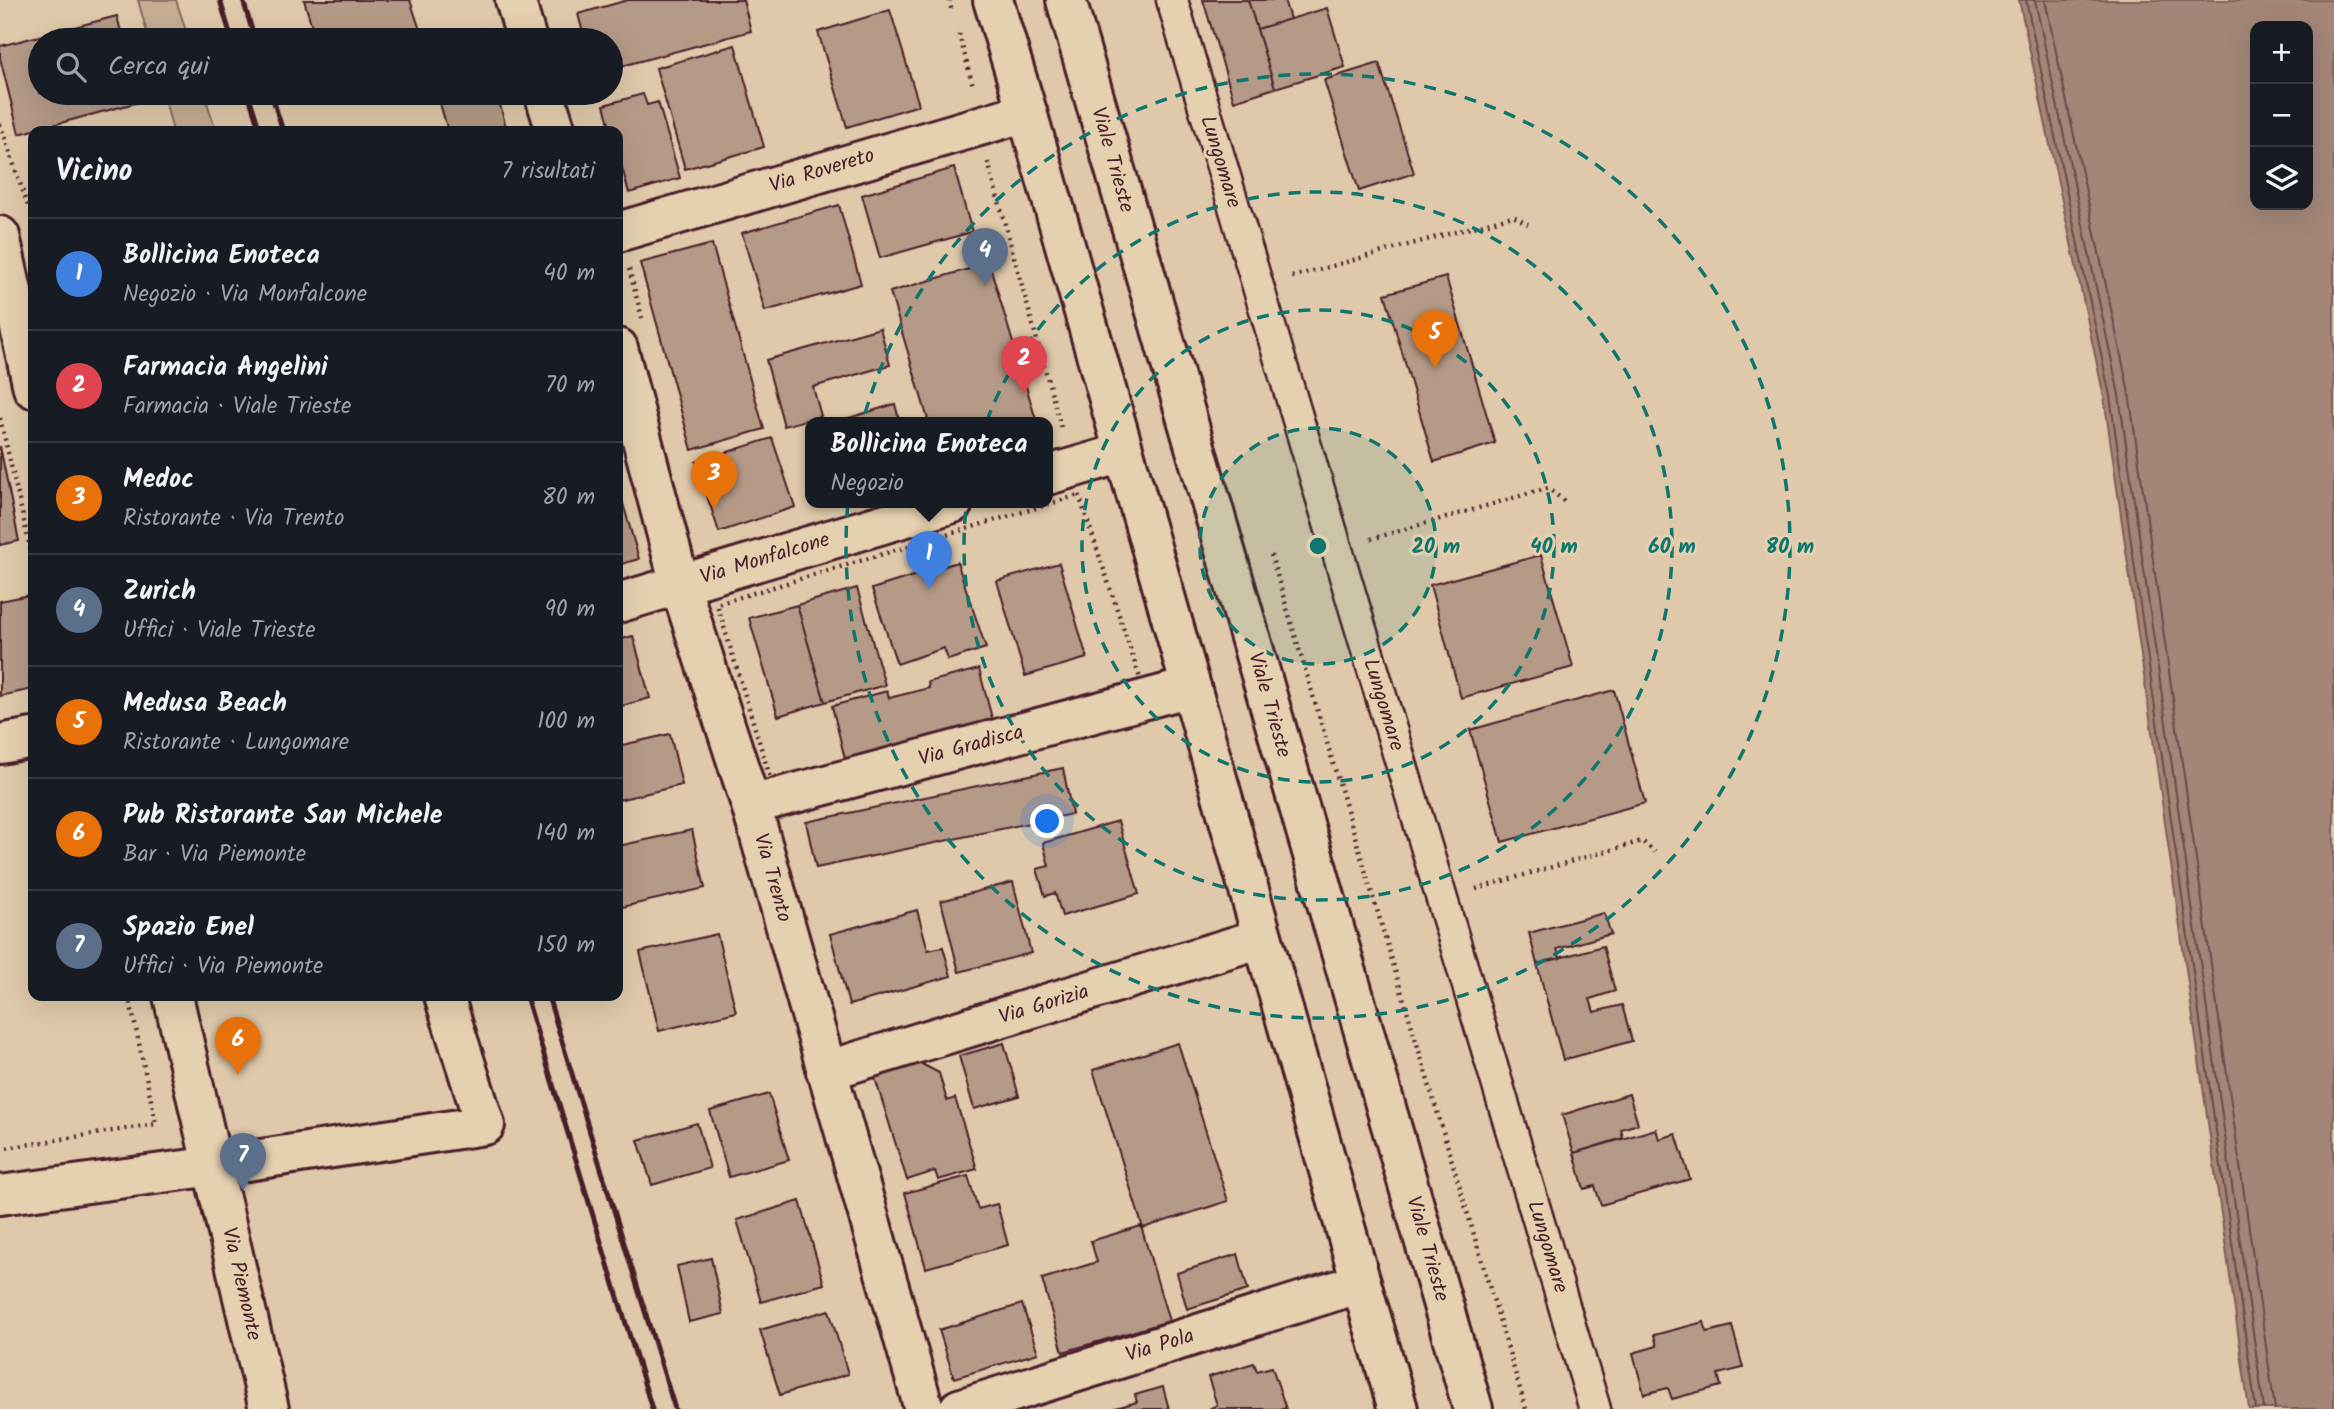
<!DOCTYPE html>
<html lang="it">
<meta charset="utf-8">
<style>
body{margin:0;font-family:Kalam,sans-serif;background:#242831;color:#f1f3f6}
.controls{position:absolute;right:21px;top:21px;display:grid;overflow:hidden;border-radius:14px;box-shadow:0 7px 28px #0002}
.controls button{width:63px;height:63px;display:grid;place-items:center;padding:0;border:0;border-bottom:2px solid #363941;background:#171b24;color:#f1f3f6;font:35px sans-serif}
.you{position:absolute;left:1048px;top:822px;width:24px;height:24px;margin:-18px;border:5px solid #fff;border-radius:50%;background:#1a73e8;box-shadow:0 0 0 10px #1a73e833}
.badge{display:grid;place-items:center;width:46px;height:46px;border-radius:50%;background:#1f6fb2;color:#fff;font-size:23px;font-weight:700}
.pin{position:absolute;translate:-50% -58px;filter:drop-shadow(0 2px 4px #0008)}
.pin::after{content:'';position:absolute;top:37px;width:24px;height:21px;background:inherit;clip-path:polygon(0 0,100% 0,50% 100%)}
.popup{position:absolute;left:805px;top:417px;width:248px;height:91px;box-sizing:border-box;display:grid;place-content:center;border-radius:14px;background:#171b24;filter:drop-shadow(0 2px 5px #0005);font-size:23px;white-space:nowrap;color:#9ea1a6}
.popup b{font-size:26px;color:#f1f3f6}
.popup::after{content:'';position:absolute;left:50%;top:100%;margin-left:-14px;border:14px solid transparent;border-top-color:#171b24}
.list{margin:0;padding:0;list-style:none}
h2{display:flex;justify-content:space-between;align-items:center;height:91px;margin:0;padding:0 28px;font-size:30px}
h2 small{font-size:23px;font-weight:400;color:#9ea1a6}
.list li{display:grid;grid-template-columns:46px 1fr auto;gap:21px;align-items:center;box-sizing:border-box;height:112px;padding:0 28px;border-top:2px solid #363941}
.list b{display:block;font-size:26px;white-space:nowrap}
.list p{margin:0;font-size:23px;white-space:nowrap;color:#9ea1a6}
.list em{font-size:23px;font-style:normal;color:#9ea1a6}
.icon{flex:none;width:38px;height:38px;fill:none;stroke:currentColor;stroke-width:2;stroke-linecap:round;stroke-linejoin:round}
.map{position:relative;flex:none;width:2334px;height:1409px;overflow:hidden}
.search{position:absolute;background:#171b24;box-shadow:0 7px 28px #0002;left:28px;top:28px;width:595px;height:77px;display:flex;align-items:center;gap:18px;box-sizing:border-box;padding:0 24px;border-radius:38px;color:#9ea1a6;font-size:26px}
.panel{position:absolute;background:#171b24;box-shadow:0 7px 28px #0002;left:28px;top:126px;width:595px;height:875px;border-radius:14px}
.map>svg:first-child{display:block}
.green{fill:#c6ad94;stroke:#886660;stroke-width:2}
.water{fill:#a38677;stroke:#7f5d59;stroke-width:2;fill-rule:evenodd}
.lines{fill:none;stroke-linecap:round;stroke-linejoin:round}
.shore{stroke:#6e4849;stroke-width:2}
.building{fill:#b59a87;stroke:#4a1f2b;stroke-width:2}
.pedestrian-casing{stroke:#4a1f2b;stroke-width:35}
.minor-casing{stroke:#4a1f2b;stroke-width:44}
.tertiary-casing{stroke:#4a1f2b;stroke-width:44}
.path{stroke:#4a1f2b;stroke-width:4.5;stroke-dasharray:2 5;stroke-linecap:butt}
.pedestrian{stroke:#e5d0af;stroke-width:30}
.minor{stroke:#e5d0af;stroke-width:38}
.tertiary{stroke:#e5d0af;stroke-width:38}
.rail{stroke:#4a1f2b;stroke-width:5}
.ring{fill:none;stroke:#0f766e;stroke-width:3.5;stroke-dasharray:12 9}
.labels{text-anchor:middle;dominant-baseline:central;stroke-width:6;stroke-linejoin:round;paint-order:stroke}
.street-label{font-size:21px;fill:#4a1f2b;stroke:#e5d0af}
.centre{fill:#0f766e;stroke:#e5d0af;stroke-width:3.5}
.ring-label{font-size:21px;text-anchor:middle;font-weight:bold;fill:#0f766e;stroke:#e5d0af;stroke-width:6;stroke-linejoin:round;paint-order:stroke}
</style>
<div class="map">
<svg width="2334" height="1409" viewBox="0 0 2334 1409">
<rect width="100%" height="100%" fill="#dfc9aa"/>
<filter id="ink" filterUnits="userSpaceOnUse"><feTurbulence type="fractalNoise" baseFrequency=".0143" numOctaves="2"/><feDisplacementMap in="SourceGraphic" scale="14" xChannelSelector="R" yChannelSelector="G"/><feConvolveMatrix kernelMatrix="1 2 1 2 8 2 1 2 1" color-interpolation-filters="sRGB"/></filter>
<g filter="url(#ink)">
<path class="green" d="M 138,0 L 176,0 L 189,40 L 149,40 Z
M 163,93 L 204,93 L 216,131 L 173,131 Z"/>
<path class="water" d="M 2019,0 L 2334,0 L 2334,1409 L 2249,1409 L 2104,397 ZM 2255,26 L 2308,26 L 2308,205 L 2255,205 Z"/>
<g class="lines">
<path class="shore" d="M 2026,0 L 2110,396 L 2256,1409
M 2035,0 L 2119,395 L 2264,1409
M 2045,0 L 2129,393 L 2275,1409"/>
</g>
<path class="building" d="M 304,0 L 410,0 L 420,30 L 386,40 L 316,40 Z
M 628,0 L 743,0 L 751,31 L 611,69 L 611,40 L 585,40 L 578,14 Z
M 1203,0 L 1248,0 L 1275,88 L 1234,101 Z
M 1248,0 L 1284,0 L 1290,19 L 1257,29 Z
M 1327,8 L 1345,67 L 1275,88 L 1257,29 Z
M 890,10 L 919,105 L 847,127 L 818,32 Z
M 117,16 L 123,40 L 40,40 L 40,93 L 137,93 L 139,102 L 19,134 L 0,58 L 0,46 Z
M 479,29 L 482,40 L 441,40 Z
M 735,45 L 764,147 L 685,169 L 656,68 Z
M 1379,63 L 1414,173 L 1359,191 L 1324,80 Z
M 437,93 L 497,93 L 507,131 L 448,131 Z
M 643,94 L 647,105 L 658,102 L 680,178 L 629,193 L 618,153 L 618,131 L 611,131 L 604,105 Z
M 954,168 L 972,232 L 880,258 L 862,195 Z
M 839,205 L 861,284 L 765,311 L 742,233 Z
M 712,244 L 764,429 L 692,450 L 640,263 Z
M 989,263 L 1037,423 L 929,423 L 890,292 Z
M 1446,277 L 1495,443 L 1434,462 L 1385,294 Z
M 880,328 L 890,365 L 813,387 L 821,416 L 784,426 L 766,360 Z
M 895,404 L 900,423 L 832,423 Z
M 772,438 L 795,507 L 719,532 L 696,462 Z
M 0,446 L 19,541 L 0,545 Z
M 618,486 L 639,559 L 618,565 Z
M 1541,555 L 1573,667 L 1461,698 L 1430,585 Z
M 957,562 L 986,648 L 948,660 L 944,648 L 897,664 L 872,589 Z
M 1059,563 L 1087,658 L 1025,676 L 997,581 Z
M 857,588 L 885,685 L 825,702 L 797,605 Z
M 30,595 L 33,609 L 33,689 L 0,696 L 0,601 Z
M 797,605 L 825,702 L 778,716 L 749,618 Z
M 633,636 L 650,698 L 618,707 L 618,640 Z
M 979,669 L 993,722 L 845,759 L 832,706 L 887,691 L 889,698 L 929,688 L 928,682 Z
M 1614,690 L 1645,803 L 1502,842 L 1470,730 Z
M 670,734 L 682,785 L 618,800 L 618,746 Z
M 1063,768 L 1072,814 L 816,868 L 806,822 Z
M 1118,821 L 1139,894 L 1062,916 L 1055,893 L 1045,896 L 1037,869 L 1049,866 L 1043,843 Z
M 692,830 L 705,888 L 618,908 L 618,846 Z
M 1013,882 L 1031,953 L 959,972 L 941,901 Z
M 917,910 L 928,950 L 943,947 L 951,976 L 849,1005 L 830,934 Z
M 1604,913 L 1611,934 L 1557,949 L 1560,958 L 1537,964 L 1529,933 Z
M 717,934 L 736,1012 L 659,1031 L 640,952 Z
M 1603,946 L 1615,991 L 1590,999 L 1594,1012 L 1622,1005 L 1632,1041 L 1563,1060 L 1537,964 Z
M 1004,1043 L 1019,1096 L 974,1109 L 959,1056 Z
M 1178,1043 L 1228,1201 L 1143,1228 L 1093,1070 Z
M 918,1062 L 939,1073 L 947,1101 L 955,1098 L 977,1169 L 938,1180 L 935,1171 L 907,1180 L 874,1075 Z
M 769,1094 L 789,1160 L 729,1177 L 710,1111 Z
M 1629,1094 L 1638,1124 L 1621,1129 L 1623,1138 L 1574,1153 L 1562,1115 Z
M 697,1123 L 710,1168 L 652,1185 L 638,1140 Z
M 1656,1129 L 1659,1139 L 1676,1134 L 1690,1179 L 1601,1205 L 1595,1186 L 1584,1189 L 1574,1153 Z
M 968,1176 L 978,1209 L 997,1204 L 1008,1245 L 926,1268 L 905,1193 Z
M 800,1201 L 824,1284 L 761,1302 L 737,1220 Z
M 1141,1226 L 1169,1321 L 1063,1352 L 1042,1279 L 1097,1262 L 1091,1241 Z
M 1238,1254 L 1248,1290 L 1187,1309 L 1177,1273 Z
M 711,1258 L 723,1314 L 689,1322 L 677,1266 Z
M 1022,1304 L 1038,1353 L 954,1378 L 939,1330 Z
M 829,1310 L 848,1374 L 780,1395 L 760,1330 Z
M 1704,1322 L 1707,1332 L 1732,1326 L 1743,1368 L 1718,1374 L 1721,1386 L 1672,1399 L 1668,1388 L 1644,1394 L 1633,1353 L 1657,1346 L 1654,1335 Z
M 1254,1363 L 1257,1371 L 1272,1367 L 1286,1409 L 1209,1409 L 1217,1405 L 1208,1377 Z
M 1163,1387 L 1169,1409 L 1112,1409 L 1137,1402 L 1135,1395 Z"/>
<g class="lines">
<defs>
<path id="pedestrian" d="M 1172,0 L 1595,1409"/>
<path id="minor" d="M 515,0 L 527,40
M 544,93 L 556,131
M 618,232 L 1027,112
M 0,236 L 33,388
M 618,348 L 680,585 L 751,805 L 924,1409
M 1048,475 L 1123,453
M 618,603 L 953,503
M 0,744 L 33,738
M 751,805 L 1191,687
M 173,996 L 269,1409
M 826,1071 L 1262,938
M 0,1195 L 214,1166 L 485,1125 L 444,996
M 959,1409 L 1361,1283"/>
<path id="tertiary" d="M 993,0 L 1027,112 L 1361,1283 L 1398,1409
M 1066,0 L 1473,1409"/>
</defs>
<use href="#pedestrian" class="pedestrian-casing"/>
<use href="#minor" class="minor-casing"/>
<use href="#tertiary" class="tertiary-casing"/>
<path class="path" d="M 949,0 L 952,12
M 959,34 L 973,86
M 0,124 L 29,209
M 988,162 L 1062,431
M 629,269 L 642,318
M 1292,277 L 1513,216 L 1528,224
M 0,418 L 33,560
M 1079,495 L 1143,687 L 833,772 L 770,777 L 717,604 Z
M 1371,539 L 1548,488 L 1565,502
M 1271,555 L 1526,1409
M 1476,889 L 1642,841 L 1655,852
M 0,1149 L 156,1124 L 129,996"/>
<use href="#pedestrian" class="pedestrian"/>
<use href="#minor" class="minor"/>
<use href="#tertiary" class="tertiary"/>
<path class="rail" d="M 220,0 L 232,40
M 243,0 L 255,40
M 248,93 L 260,131
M 271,93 L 283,131
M 526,996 L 652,1409
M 548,996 L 675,1409"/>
</g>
</g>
<circle cx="1318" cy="546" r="118" fill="#0f766e" fill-opacity=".12"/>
<g class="ring">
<circle cx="1318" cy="546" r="118"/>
<circle cx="1318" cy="546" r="236"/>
<circle cx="1318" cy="546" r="354"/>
<circle cx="1318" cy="546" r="472"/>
</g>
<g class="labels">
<g class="street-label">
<text transform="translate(1112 160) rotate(74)">Viale Trieste</text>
<text transform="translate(1220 162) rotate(73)">Lungomare</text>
<text transform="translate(822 171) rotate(-17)">Via Rovereto</text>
<text transform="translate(765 559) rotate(-17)">Via Monfalcone</text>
<text transform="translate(1269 705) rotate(74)">Viale Trieste</text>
<text transform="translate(1383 705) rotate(73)">Lungomare</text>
<text transform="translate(971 746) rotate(-15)">Via Gradisca</text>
<text transform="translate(772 878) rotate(74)">Via Trento</text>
<text transform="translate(1044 1005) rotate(-17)">Via Gorizia</text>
<text transform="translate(1547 1247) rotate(73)">Lungomare</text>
<text transform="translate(1427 1249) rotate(74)">Viale Trieste</text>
<text transform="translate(241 1284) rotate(77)">Via Piemonte</text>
<text transform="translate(1160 1346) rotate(-17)">Via Pola</text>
</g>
</g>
<circle cx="1318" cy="546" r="10" class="centre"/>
<g class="ring-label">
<text x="1436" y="553">20 m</text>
<text x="1554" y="553">40 m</text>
<text x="1672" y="553">60 m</text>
<text x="1790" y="553">80 m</text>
</g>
</svg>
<div class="controls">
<button>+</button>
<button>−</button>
<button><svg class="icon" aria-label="layers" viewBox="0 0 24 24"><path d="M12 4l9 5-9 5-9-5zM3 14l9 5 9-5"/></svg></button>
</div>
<div class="you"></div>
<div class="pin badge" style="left:929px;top:589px;background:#3f7fe0">1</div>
<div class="popup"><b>Bollicina Enoteca</b>Negozio</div>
<div class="pin badge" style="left:1024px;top:394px;background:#e0444e">2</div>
<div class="pin badge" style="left:714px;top:509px;background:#e8710a">3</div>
<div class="pin badge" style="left:985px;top:286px;background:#5c6f8a">4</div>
<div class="pin badge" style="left:1435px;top:368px;background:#e8710a">5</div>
<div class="pin badge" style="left:238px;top:1075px;background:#e8710a">6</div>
<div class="pin badge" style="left:243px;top:1191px;background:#5c6f8a">7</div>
<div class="search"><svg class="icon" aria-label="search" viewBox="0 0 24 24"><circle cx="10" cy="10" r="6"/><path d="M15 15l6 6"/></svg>Cerca qui</div>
<section class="panel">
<h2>Vicino<small>7 risultati</small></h2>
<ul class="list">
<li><span class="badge" style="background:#3f7fe0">1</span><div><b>Bollicina Enoteca</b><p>Negozio · Via Monfalcone</p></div><em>40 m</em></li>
<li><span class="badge" style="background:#e0444e">2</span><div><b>Farmacia Angelini</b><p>Farmacia · Viale Trieste</p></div><em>70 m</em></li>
<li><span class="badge" style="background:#e8710a">3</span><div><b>Medoc</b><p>Ristorante · Via Trento</p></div><em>80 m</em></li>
<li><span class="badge" style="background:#5c6f8a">4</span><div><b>Zurich</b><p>Uffici · Viale Trieste</p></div><em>90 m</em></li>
<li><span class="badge" style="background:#e8710a">5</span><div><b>Medusa Beach</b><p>Ristorante · Lungomare</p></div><em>100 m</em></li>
<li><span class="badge" style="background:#e8710a">6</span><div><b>Pub Ristorante San Michele</b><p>Bar · Via Piemonte</p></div><em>140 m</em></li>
<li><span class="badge" style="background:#5c6f8a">7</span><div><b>Spazio Enel</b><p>Uffici · Via Piemonte</p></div><em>150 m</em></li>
</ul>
</section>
</div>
